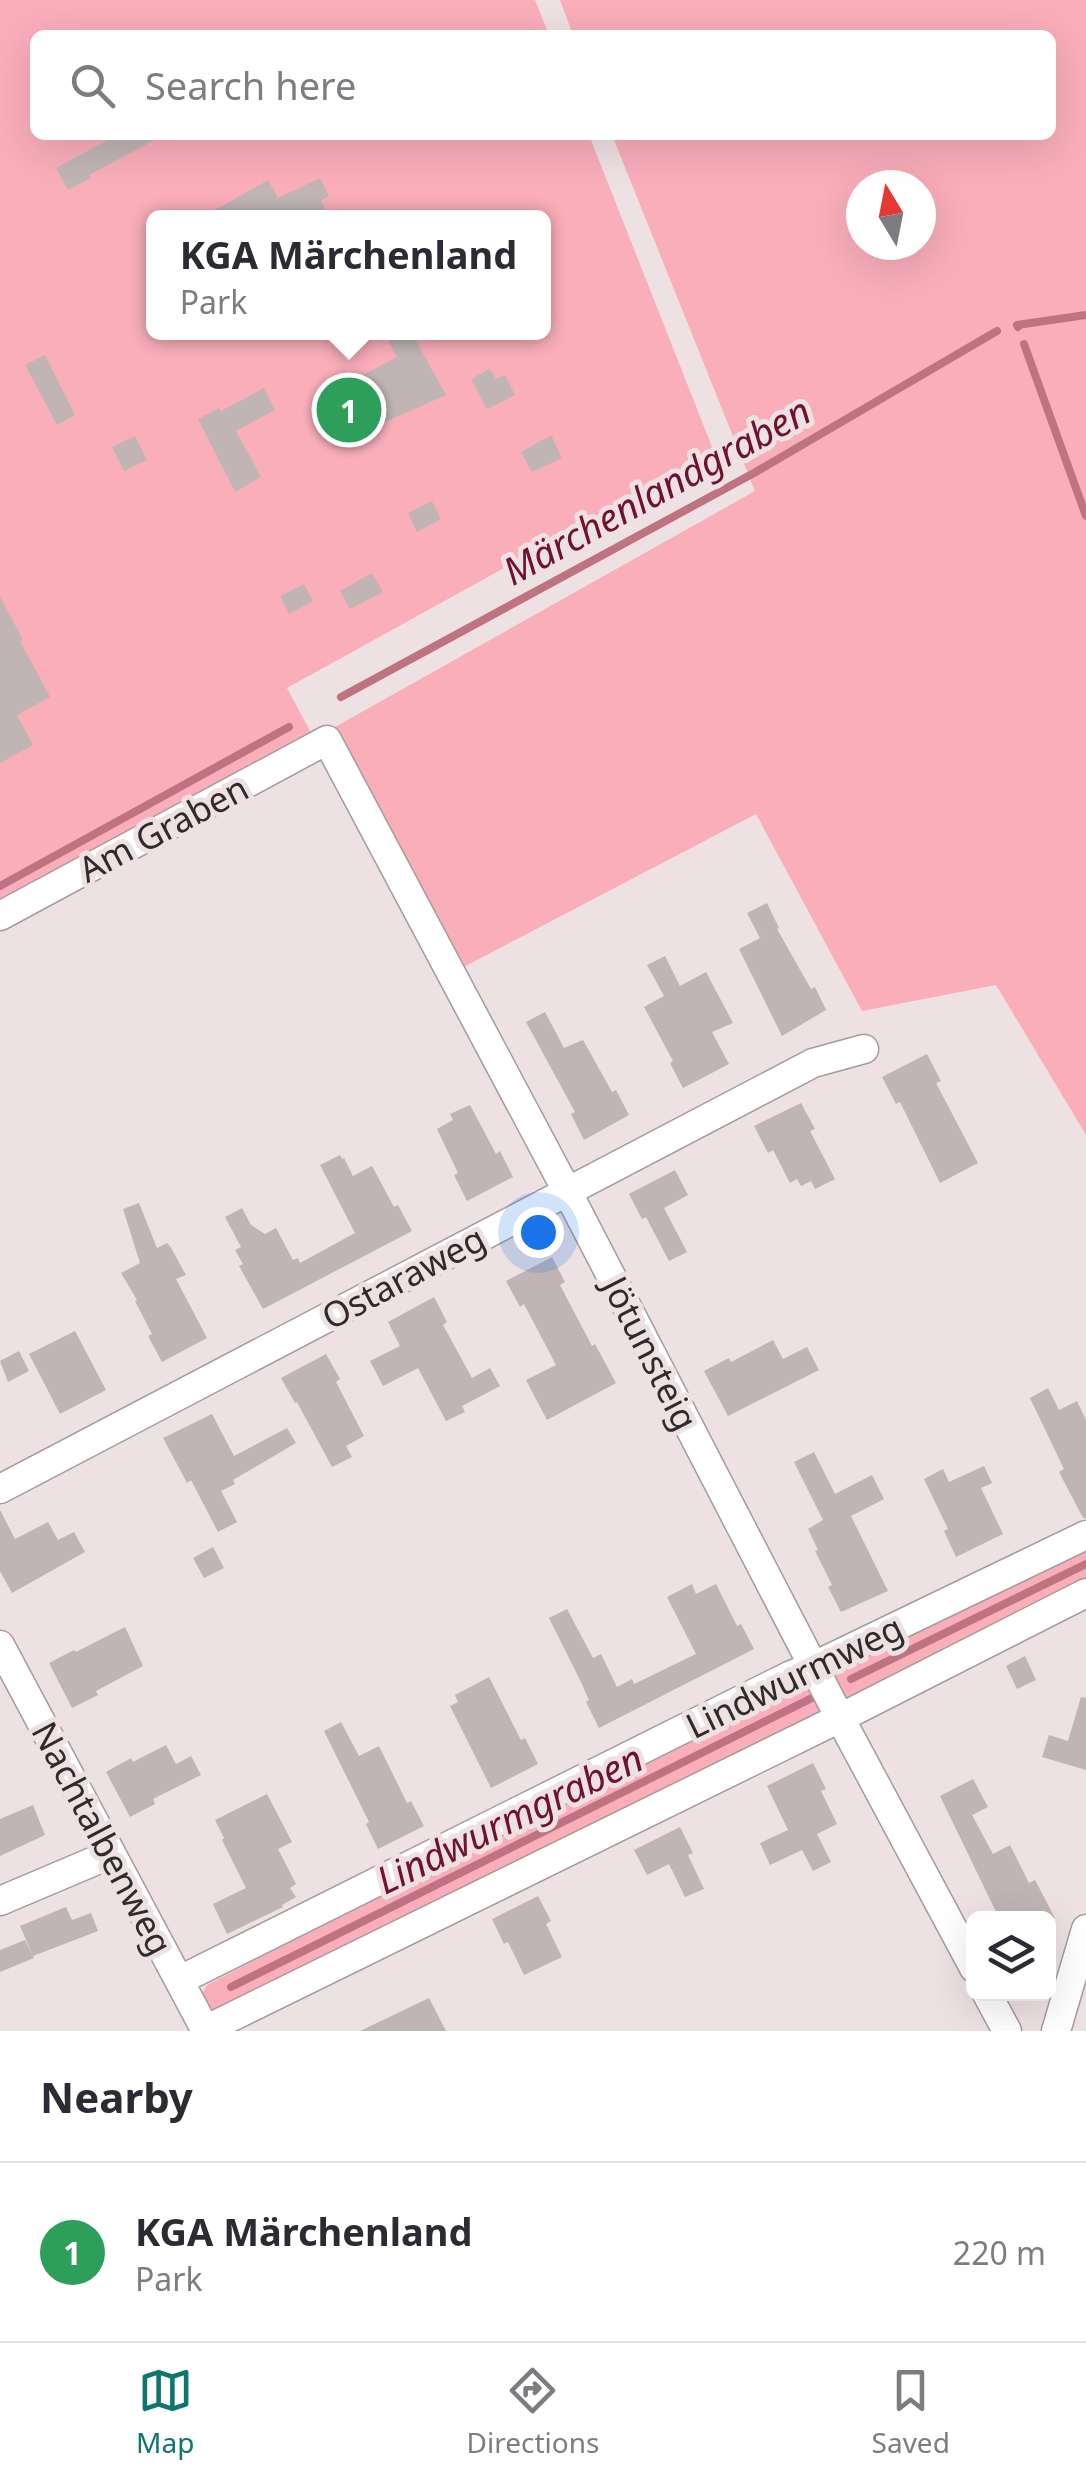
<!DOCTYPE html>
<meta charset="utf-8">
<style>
body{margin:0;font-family:"Noto Sans",sans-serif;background:#f2f2f3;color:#2b2b33}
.controls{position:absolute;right:30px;bottom:30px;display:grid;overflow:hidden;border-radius:15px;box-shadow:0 10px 40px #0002}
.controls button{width:90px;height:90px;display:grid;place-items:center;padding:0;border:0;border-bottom:2px solid #e1e1e2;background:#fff;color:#2b2b33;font:50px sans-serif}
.compass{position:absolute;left:846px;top:170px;width:90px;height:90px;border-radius:50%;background:#fff;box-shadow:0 10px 40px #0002;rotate:350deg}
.you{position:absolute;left:538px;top:1232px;width:35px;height:35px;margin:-25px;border:8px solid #fff;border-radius:50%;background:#1a73e8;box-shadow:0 0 0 15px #1a73e833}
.badge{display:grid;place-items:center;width:65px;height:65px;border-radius:50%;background:#0f766e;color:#fff;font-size:32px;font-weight:700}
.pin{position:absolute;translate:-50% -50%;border:5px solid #fff;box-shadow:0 2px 10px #0006}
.popup{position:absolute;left:146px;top:210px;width:405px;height:130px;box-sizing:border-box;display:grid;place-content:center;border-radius:15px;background:#fff;filter:drop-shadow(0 2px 8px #0005);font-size:32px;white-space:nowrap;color:#7c7c81}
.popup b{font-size:38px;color:#2b2b33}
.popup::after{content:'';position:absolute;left:50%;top:100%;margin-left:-20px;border:20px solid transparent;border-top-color:#fff}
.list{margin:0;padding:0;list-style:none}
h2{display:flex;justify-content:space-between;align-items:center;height:130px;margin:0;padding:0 40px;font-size:42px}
h2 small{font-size:32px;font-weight:400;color:#7c7c81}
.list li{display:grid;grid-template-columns:65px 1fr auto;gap:30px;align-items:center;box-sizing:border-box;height:180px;padding:0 40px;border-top:2px solid #e1e1e2}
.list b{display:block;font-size:38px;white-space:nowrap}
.list p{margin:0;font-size:32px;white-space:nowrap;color:#7c7c81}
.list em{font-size:32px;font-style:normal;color:#7c7c81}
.icon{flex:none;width:55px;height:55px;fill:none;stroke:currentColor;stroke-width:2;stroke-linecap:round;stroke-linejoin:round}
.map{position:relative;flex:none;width:1086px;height:2031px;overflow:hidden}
.search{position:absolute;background:#fff;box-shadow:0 10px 40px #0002;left:30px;right:30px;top:30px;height:110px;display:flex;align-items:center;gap:25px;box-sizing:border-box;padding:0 35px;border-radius:15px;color:#7c7c81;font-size:38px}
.sheet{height:310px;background:#fff}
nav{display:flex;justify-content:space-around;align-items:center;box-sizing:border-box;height:140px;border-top:2px solid #e1e1e2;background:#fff;font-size:28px;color:#7c7c81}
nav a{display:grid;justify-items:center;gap:5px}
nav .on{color:#0f766e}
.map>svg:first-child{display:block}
.green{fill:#f9aeba;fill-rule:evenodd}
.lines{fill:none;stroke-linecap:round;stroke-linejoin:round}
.stream{stroke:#bf7381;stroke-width:8}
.building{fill:#c0b4b5}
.street-casing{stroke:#a69a9b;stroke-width:31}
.street{stroke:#fff;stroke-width:28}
.labels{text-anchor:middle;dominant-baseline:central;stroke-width:10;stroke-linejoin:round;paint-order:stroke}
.street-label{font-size:35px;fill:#302b2b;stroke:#eee1e3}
.water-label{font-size:38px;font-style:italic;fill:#6f1130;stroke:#eee1e3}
</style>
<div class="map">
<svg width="1086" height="2031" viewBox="0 0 1086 2031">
<rect width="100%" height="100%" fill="#eee1e3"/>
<path class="green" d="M 0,0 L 535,0 L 549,35 L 35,35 L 35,135 L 589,135 L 714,452 L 287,688 L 310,731 L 0,902 ZM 154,218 L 544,218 L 544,332 L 154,332 Z
M 560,0 L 1086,0 L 1086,1135 L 996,985 L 862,1011 L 756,814 L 458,970 L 335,727 L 755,491 L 612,135 L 1051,135 L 1051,35 L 573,35 ZM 861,185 L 921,185 L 921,245 L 861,245 Z
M 1086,1545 L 1086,1584 L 846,1703 L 830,1680 L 831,1669 Z
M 803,1684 L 813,1688 L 822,1708 L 818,1720 L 210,2013 L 203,2007 L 202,1993 L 207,1985 L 787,1687 Z"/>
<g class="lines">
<path class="stream" d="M 1018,327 L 1017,325 L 1086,315
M 1024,344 L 1086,516
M 341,697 L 754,473 L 997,331
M 0,886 L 289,727
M 851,1679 L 1086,1564
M 231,1987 L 812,1698"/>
</g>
<path class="building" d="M 104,135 L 164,135 L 89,175 L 91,178 L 68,190 L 56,168 L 106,141 Z
M 320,178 L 329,196 L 321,200 L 325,209 L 307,218 L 201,218 L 268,180 L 278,198 Z
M 384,332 L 411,332 L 446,395 L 374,427 L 353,380 L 397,357 Z
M 45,355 L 75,415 L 57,425 L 25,365 Z
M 490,369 L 496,379 L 505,375 L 515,395 L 487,409 L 471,379 Z
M 264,388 L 275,410 L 236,431 L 261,477 L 235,492 L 198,419 L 219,408 L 221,411 Z
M 551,435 L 562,458 L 532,472 L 521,452 Z
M 135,436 L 147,460 L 124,471 L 112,447 Z
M 432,501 L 441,519 L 417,532 L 408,513 Z
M 372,573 L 383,592 L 350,609 L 340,591 Z
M 304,584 L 313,601 L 289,614 L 280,596 Z
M 0,597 L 23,640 L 20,641 L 50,697 L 17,715 L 33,745 L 0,763 Z
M 767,903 L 779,928 L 777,929 L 811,989 L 815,987 L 826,1010 L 782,1036 L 739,949 L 770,933 L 760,938 L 747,913 Z
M 665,956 L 680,986 L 706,972 L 733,1023 L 712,1032 L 729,1064 L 683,1088 L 670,1063 L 673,1061 L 644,1007 L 664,996 L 647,965 Z
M 545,1012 L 564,1048 L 583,1040 L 612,1092 L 616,1090 L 629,1115 L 584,1140 L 571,1114 L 575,1112 L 526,1022 Z
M 927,1054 L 941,1081 L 936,1083 L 978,1163 L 940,1183 L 900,1102 L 896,1104 L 882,1077 Z
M 801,1103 L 815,1129 L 810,1131 L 835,1179 L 815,1189 L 811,1181 L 801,1186 L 797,1179 L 790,1183 L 773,1150 L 768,1153 L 754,1126 Z
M 470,1105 L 496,1154 L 500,1151 L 513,1177 L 467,1201 L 454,1175 L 458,1173 L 437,1129 L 453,1120 L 450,1114 Z
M 340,1155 L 342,1159 L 344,1158 L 353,1176 L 372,1166 L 394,1207 L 398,1205 L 412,1231 L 263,1309 L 239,1266 L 243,1264 L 235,1250 L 241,1247 L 225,1217 L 242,1208 L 251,1225 L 265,1234 L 276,1228 L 293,1260 L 298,1258 L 300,1263 L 355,1233 L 320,1165 Z
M 675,1170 L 688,1195 L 664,1208 L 687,1252 L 669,1261 L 646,1217 L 642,1219 L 629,1194 Z
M 139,1203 L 157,1248 L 167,1243 L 170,1246 L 186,1275 L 176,1279 L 207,1338 L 162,1362 L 148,1336 L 152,1334 L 135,1301 L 137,1300 L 121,1273 L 140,1263 L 123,1209 Z
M 552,1257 L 565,1282 L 560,1285 L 592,1346 L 595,1344 L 616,1383 L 547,1420 L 526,1380 L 556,1365 L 524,1304 L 520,1307 L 506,1281 Z
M 434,1297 L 447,1322 L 443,1325 L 472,1378 L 490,1368 L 500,1386 L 462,1406 L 465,1412 L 446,1421 L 418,1368 L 383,1386 L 370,1361 L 400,1346 L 388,1322 Z
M 75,1331 L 106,1390 L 60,1414 L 29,1354 Z
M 773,1340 L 783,1359 L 807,1347 L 819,1370 L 728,1416 L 704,1371 L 729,1358 L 731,1362 Z
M 19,1351 L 29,1371 L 8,1382 L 0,1361 Z
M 326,1354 L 340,1379 L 336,1382 L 364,1436 L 346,1446 L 352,1457 L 332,1467 L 297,1402 L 295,1403 L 281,1378 Z
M 1048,1388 L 1059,1410 L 1077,1401 L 1086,1420 L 1086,1518 L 1083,1518 L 1059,1472 L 1064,1469 L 1030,1398 Z
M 212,1414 L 234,1456 L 287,1428 L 296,1443 L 233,1480 L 235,1484 L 221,1491 L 237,1522 L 218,1532 L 191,1480 L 187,1483 L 163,1438 Z
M 814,1452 L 835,1494 L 872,1475 L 884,1499 L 851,1516 L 888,1591 L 841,1612 L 828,1587 L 832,1585 L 815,1551 L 818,1550 L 808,1529 L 823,1520 L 794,1462 Z
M 984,1466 L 992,1483 L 981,1488 L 1003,1534 L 956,1557 L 944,1531 L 948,1529 L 924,1479 L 943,1469 L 949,1482 Z
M 0,1510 L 15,1539 L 48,1522 L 58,1540 L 74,1532 L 85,1552 L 12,1593 L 0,1571 Z
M 213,1547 L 224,1568 L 204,1578 L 193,1558 Z
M 692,1584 L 696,1594 L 716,1584 L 737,1626 L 741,1624 L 754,1649 L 599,1728 L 586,1702 L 589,1700 L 581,1682 L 549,1618 L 567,1609 L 593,1658 L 601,1654 L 617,1687 L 632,1679 L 634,1684 L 696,1654 L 667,1597 Z
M 125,1627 L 143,1666 L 96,1691 L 98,1695 L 72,1708 L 49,1663 L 74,1650 L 76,1652 Z
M 1025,1656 L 1036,1680 L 1017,1689 L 1006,1666 Z
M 489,1677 L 521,1740 L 525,1738 L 538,1764 L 491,1788 L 450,1706 L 458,1702 L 455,1695 Z
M 1081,1697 L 1086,1698 L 1086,1770 L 1042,1757 L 1049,1735 L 1068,1741 Z
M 341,1722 L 359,1756 L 379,1746 L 407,1803 L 411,1801 L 424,1826 L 378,1849 L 366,1824 L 369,1822 L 324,1731 Z
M 166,1745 L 176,1764 L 191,1756 L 201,1775 L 153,1799 L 155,1804 L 130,1817 L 106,1772 L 131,1758 L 133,1762 Z
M 813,1763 L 826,1789 L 821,1791 L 837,1824 L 817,1834 L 831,1862 L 813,1871 L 802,1850 L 770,1865 L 760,1843 L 788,1830 L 767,1786 Z
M 973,1779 L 988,1807 L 972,1815 L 993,1854 L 1010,1845 L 1029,1883 L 1035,1880 L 1055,1918 L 999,1918 L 940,1796 Z
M 267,1794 L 292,1842 L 278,1849 L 296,1884 L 290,1888 L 296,1897 L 282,1905 L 283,1907 L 227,1934 L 213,1904 L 246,1888 L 222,1840 L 224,1838 L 215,1820 Z
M 33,1805 L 45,1835 L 0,1856 L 0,1819 Z
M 680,1827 L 693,1853 L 688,1855 L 704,1889 L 685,1897 L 669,1864 L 647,1875 L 634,1850 Z
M 538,1896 L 551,1921 L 546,1924 L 562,1957 L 524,1975 L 508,1942 L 504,1944 L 492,1919 Z
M 66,1907 L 72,1920 L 91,1913 L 98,1931 L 33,1956 L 20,1926 Z
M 25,1940 L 34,1958 L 0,1972 L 0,1950 Z
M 429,1998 L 446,2031 L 360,2031 Z"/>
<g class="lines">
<defs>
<path id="street" d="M 0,916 L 327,740 L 567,1191 L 840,1718 L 974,1968
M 0,1489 L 813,1063 L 864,1049
M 0,1645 L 206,2031
M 0,1901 L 111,1854
M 180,1980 L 789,1676 L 814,1666 L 1086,1535
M 987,1994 L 1007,2031
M 205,2030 L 840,1718 L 1086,1593
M 1056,2031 L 1086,1929"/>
</defs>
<use href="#street" class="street-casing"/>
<use href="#street" class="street"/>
</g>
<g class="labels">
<g class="street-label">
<text transform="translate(163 828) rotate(-28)">Am Graben</text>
<text transform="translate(403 1277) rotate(-28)">Ostaraweg</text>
<text transform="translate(651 1353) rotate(63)">Jötunsteig</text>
<text transform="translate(794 1676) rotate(-26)">Lindwurmweg</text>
<text transform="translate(103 1838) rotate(62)">Nachtalbenweg</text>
</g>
<g class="water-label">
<text transform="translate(656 490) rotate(-29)">Märchenlandgraben</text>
<text transform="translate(509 1818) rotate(-26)">Lindwurmgraben</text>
</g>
</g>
</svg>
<div class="controls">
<button><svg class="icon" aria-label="layers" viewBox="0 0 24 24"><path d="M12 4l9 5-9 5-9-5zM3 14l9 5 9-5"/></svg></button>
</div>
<svg class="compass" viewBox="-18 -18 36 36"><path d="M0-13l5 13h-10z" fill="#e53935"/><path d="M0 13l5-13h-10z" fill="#7c7c81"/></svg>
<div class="you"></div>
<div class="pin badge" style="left:349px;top:410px;background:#2e9e5b">1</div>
<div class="popup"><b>KGA Märchenland</b>Park</div>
<div class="search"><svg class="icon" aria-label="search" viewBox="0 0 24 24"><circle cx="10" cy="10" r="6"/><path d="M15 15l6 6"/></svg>Search here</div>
</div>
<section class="sheet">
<h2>Nearby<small></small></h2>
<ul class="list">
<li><span class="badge" style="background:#2e9e5b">1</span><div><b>KGA Märchenland</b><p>Park</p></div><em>220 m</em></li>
</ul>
</section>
<nav>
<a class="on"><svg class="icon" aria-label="map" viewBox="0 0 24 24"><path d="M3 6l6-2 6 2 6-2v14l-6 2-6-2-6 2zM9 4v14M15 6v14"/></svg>Map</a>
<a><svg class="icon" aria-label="directions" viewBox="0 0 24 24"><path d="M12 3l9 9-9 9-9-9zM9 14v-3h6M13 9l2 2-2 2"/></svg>Directions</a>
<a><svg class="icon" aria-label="saved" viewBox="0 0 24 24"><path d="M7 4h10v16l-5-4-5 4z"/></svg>Saved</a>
</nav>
